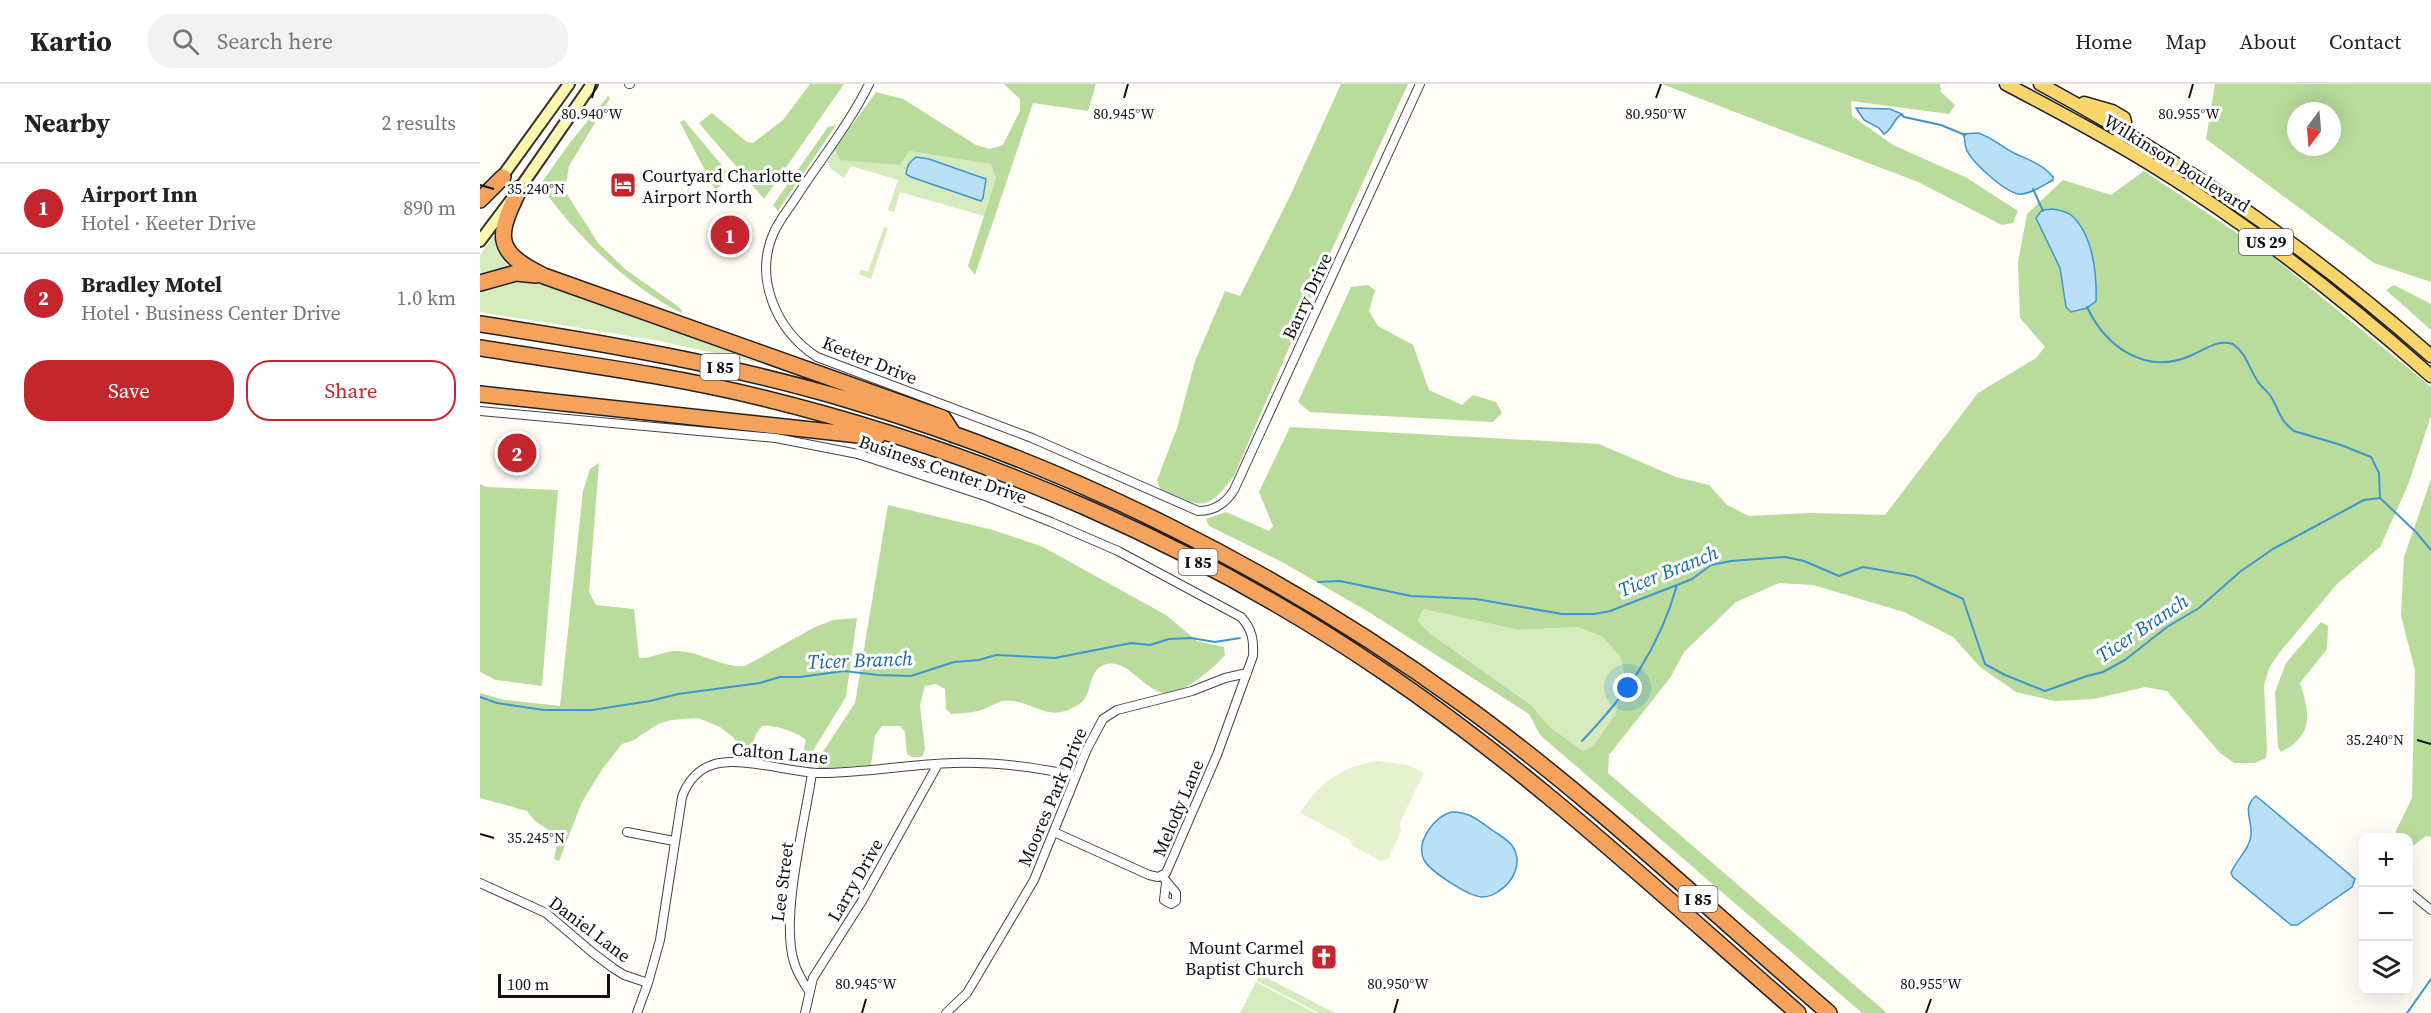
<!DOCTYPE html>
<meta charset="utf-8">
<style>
body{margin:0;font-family:"Source Serif 4",serif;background:#f2f2f2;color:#222}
.controls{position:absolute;right:18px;bottom:18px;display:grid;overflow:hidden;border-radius:12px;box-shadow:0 6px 24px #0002}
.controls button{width:54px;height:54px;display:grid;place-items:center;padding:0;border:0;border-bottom:2px solid #e0e0e0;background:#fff;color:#222;font:30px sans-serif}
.compass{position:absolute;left:1807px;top:18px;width:54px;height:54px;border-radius:50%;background:#fff;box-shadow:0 6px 24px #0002;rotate:196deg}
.scale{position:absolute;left:18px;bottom:15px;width:112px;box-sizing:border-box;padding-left:6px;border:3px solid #111;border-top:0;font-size:16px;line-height:21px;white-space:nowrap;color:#111;-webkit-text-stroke:4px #fff;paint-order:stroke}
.you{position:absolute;left:1148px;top:604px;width:21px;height:21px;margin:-15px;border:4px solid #fff;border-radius:50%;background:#1a73e8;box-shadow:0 0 0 9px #1a73e833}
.badge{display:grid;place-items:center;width:39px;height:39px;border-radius:50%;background:#c4262e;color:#fff;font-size:20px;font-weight:700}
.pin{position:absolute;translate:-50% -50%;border:3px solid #fff;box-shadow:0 2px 6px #0006}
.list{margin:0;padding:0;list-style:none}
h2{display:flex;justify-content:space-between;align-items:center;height:78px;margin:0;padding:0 24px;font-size:26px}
h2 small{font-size:20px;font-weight:400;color:#767676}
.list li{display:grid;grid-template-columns:39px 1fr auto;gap:18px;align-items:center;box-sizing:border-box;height:90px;padding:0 24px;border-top:2px solid #e0e0e0}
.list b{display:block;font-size:22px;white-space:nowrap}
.list p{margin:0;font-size:20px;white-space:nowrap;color:#767676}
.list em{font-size:20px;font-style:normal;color:#767676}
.actions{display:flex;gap:12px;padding:18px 24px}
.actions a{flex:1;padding:14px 0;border:2px solid #c4262e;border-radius:24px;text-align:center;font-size:21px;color:#c4262e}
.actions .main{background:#c4262e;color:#fff}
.icon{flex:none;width:33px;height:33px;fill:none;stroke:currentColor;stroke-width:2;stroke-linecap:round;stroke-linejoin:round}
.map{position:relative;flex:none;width:1951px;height:929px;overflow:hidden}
header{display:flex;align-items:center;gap:36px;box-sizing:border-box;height:84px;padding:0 30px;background:#fff;border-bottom:2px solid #e0e0e0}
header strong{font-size:28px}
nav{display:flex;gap:33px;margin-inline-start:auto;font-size:21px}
.search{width:420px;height:54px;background:#f2f2f2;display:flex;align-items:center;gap:15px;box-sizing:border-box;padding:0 21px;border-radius:24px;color:#767676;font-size:22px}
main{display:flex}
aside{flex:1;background:#fff}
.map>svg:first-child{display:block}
.green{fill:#d5ebbd}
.forest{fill:#b9dc9c;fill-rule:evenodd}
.pitch{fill:#e6f2cf}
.water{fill:#b9e0f7;stroke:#3f96cf;stroke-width:1.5}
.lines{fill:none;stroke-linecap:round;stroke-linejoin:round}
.stream{stroke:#3f96cf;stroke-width:2}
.minor-casing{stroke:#444;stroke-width:10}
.secondary-casing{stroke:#333;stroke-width:14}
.primary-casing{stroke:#222;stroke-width:15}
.motorway-casing{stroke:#222;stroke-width:18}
.minor{stroke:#fff;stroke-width:8}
.secondary{stroke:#fff6b0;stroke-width:10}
.primary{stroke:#f9d66b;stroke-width:12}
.motorway{stroke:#f5a25d;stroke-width:15}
.ticks{fill:none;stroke:#111;stroke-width:2}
.labels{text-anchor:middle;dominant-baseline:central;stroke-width:6;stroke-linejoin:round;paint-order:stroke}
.shield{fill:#fff;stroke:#585858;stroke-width:1.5}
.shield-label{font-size:16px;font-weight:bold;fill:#111}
.street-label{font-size:18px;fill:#111;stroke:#fff}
.poi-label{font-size:18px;fill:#111;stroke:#fff;text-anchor:start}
.water-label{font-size:20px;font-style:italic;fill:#1768a6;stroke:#fff}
.ticks-label{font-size:15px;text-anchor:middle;fill:#111;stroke:#fff;stroke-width:6;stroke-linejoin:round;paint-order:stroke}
</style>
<header>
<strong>Kartio</strong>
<div class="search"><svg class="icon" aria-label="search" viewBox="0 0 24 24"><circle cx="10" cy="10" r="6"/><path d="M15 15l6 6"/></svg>Search here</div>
<nav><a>Home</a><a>Map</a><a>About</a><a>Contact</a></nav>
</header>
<main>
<aside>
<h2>Nearby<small>2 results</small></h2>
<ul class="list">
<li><span class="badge">1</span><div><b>Airport Inn</b><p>Hotel · Keeter Drive</p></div><em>890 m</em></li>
<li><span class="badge">2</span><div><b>Bradley Motel</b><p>Hotel · Business Center Drive</p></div><em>1.0 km</em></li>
</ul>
<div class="actions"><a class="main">Save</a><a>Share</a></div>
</aside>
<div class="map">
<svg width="1951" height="929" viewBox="0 0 1951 929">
<rect width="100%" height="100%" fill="#fffdf5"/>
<path class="green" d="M 355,65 L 360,76 L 429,67 L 511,80 L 516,94 L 504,132 L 420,108 L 414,128 L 408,126 L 418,96 L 371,82 L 364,94 L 350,84 L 348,78 Z
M 404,143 L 408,144 L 391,195 L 379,190 L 381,186 L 388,188 Z
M 14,152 L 18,165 L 30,184 L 0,194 L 0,171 Z
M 30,194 L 65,198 L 287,277 L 284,280 L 175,256 L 0,228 L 0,205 Z
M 943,525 L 1039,546 L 1098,543 L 1123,553 L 1141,574 L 1145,595 L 1135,631 L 1113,662 L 1103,667 L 1070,643 L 1051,621 L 951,550 L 938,537 Z
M 780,890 L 783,892 L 855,929 L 839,929 L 777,897 Z
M 776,898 L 835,929 L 760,929 Z"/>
<path class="forest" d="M 330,0 L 364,0 L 284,115 L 219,39 L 232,29 L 267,58 L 273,59 L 303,36 Z
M 524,0 L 616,0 L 608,27 L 553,19 L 495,191 L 488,182 L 516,94 L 511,80 L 429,67 L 420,81 L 360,76 L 355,65 L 396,8 L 423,15 L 496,61 L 510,65 L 523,61 L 540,27 L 540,15 Z
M 861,0 L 928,0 L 842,187 L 754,392 C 726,429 720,424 680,405 L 677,396 L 697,344 L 715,277 L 745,207 L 760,212 L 811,110 Z
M 1182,0 L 1460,0 L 1461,8 L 1475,21 L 1469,30 L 1371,17 L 1372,32 L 1413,61 L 1487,94 L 1538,127 L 1533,139 L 1522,141 L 1438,98 Z
M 1735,0 L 1951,0 L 1951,198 L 1894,179 L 1726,55 ZM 1816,27 L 1852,27 L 1852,63 L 1816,63 Z
M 128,12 L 130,14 L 89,82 L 85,107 L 118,159 L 145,185 L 196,221 L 202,226 L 201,229 C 145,199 97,153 60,101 L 89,60 Z
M 204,36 L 245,85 C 249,95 244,99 237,105 L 234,104 L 200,38 Z
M 356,41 L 298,127 L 293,121 L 348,43 Z
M 1664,87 L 1793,173 L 1951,303 L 1951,332 L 1928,401 L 1900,463 L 1857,500 L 1799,569 L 1789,584 L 1784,602 L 1787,665 L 1786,674 L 1775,679 L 1754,679 L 1740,669 L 1687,607 L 1665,603 L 1614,615 L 1574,617 L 1536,608 L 1500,583 L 1473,553 L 1424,528 L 1333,501 L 1299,499 L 1256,518 L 1204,568 L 1190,594 L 1129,671 L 1128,689 L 1407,929 L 1382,929 L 1060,651 L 1049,630 L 887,527 L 802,478 L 729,442 L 726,435 L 746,428 L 789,447 L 793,442 L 779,408 L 810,343 L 1119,360 L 1196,393 L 1229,401 L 1247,421 L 1269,432 L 1331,429 L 1405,431 L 1498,309 L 1556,274 L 1565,263 L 1540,234 L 1538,178 L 1547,130 L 1583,96 L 1631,111 ZM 943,525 L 1039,546 L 1098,543 L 1123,553 L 1141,574 L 1145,595 L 1135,631 L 1113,662 L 1103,667 L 1070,643 L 1051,621 L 951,550 L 938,537 Z
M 888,201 L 895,206 L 889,227 L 898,242 L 933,261 L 949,306 L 982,321 L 993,311 L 1016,318 L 1022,329 L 1013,338 L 830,328 L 818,318 L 871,203 Z
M 1914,201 L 1951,220 L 1951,246 L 1906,206 Z
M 119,379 L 109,508 L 116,521 L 154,525 L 159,574 C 171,575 184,567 196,567 C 221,567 241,584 265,582 L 335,543 L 353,536 L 377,534 L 366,613 L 331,670 L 328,680 L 323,680 L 321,676 L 326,656 C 317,648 294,640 282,642 L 276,650 L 271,664 L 266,668 L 261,665 L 253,653 L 240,643 L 218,634 L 192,636 L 178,640 L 154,656 L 142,660 L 123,684 L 102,718 L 79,777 L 74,775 L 77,761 L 76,751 L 55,737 L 47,727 L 0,714 L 0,609 L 25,616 L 80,622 L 103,407 L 110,385 Z
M 1951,395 L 1951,753 L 1946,752 L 1929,765 L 1928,754 L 1916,753 L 1916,747 L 1932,714 L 1935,586 L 1921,532 L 1924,473 Z
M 0,400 L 6,403 L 78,406 L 62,602 L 16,596 L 0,588 Z
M 408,421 L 513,446 L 563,463 L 686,531 L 717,557 L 744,563 L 745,571 C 733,585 703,611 684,609 C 663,606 646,572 624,581 C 606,588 614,612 598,621 C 569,638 560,622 533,617 C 520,614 510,624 498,627 C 490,629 480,629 471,630 L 466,625 L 465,605 L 456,600 L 445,602 L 440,621 L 445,666 L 442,673 L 432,673 L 427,670 L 425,648 L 420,642 L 402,642 L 395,651 L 391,681 L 338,685 L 340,672 L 375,619 Z
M 1841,538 L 1848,542 L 1847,565 L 1820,599 C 1830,630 1834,651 1801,668 L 1798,663 L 1795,608 L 1806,579 Z"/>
<path class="pitch" d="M 897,677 L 928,681 L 944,689 L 919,740 L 922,746 L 908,775 L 900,777 L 872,761 L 871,756 L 820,729 C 839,699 861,683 897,677 Z"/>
<path class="water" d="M 1376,24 L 1410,25 L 1422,30 C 1413,35 1413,45 1404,50 L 1399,44 L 1384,36 Z
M 1498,49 C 1512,53 1523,64 1536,70 C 1549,76 1564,81 1573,93 L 1573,96 C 1565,100 1548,112 1538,110 C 1524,107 1490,77 1486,64 C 1484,58 1486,55 1483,50 Z
M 436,73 L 449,75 L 506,95 L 503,114 L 501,117 L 431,93 L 426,90 C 427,82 429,78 436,73 Z
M 1573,125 C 1579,126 1586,127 1591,131 C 1613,150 1617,190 1616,217 L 1607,224 L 1591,228 L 1586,223 L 1580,184 L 1556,134 L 1562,126 Z
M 1776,712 L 1875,795 L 1872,803 L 1817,841 L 1811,841 L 1753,793 L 1751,789 C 1755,777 1770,765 1771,751 C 1773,737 1761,724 1776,712 Z
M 971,728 C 988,727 998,736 1012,746 C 1019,751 1029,756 1033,763 C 1043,779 1033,798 1019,807 C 1015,810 1008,813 1002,813 C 988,812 951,788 944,776 C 935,757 955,733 971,728 Z"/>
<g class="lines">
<path class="stream" d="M 1421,30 L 1424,33 L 1461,41 L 1485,51
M 1553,105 L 1563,127
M 1607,223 C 1626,263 1665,291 1710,272 C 1725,266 1736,255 1753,260 C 1766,269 1769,284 1777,296 C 1780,302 1786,306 1790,311 C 1799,325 1799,336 1814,347 L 1861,361 L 1891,373 L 1899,389 L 1900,414
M 838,498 L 860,497 L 931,512 L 996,515 L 1082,530 L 1114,530 L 1130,527 L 1197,501 L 1212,495 L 1231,481 L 1251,477 L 1305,473 L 1324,477 L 1359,492 L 1383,483 L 1434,492 L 1483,515 L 1505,580 L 1525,591 L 1565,607 L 1607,592 L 1623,588 L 1645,576 L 1687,543 L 1719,524 L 1761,487 L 1793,465 L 1884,416 L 1900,414 L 1936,448 L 1951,466
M 0,613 L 17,619 L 64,626 L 112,626 L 170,617 L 198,610 L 280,599 L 300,593 L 320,593 L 364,587 L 398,591 L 431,592 L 474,578 L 499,576 L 516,571 L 575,574 L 651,559 L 670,561 L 689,555 L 711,554 L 735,558 L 760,554
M 1102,657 C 1147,610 1179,565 1197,501
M 1927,929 L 1951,895"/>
<defs>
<path id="minor" d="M 149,0 L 150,0
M 389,0 C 370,39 341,75 317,112 C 310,123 301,134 295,146 C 272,194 297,247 337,273 L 552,354 L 718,427 C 734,427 746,419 754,406 L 940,0
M 0,327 L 296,354 L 378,370 L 508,413 L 571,438 L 638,467 L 761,533 C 772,545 774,556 773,572 L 737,671 L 686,789 L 678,793 L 669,791 L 574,748
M 147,748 L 194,757
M 682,792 L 696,809 L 696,817 L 691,820 L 684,816 L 686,799
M 0,799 L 66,829 L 113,869 L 133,884 L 144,891 L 168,899
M 1928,807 L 1951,826
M 329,907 C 323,898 317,889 314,878 C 300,833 325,738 332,689
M 157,929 L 168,899 L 180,856 L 202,713 C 207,699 217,686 232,681 C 259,671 311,689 341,689 C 385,689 429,680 474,679 C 515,678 556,683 596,692
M 325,929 L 333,894 L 382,817 L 458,680
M 466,929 L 487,909 L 554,796 L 607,665 L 623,635 L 637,626 L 712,607 L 745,594 L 767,589"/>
<path id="secondary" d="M 19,97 L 89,0
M 0,157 L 40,104 L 112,0"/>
<path id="primary" d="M 1526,0 C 1577,27 1629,54 1678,85 C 1775,145 1865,216 1951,292
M 1560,0 C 1701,76 1831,166 1951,272
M 1604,19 L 1632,27 L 1644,34 L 1645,38 L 1639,53"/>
<path id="motorway" d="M 40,104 C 17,151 12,167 64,192 L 463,334 L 474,351
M 0,116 L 23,93
M 0,199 L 36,189 L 56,191
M 0,240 C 125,259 251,281 372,317 C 588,381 799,487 981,619 C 1111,713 1228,825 1349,929
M 0,264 C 94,279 190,291 283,314 C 503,368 716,460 904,588 C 1052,688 1183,812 1318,929
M 0,310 L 397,353"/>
</defs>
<use href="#minor" class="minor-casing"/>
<use href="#secondary" class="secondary-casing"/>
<use href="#primary" class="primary-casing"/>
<use href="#motorway" class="motorway-casing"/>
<use href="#minor" class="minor"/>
<use href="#secondary" class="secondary"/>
<use href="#primary" class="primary"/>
<use href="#motorway" class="motorway"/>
</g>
<path class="ticks" d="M 112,14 L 116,0M 644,14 L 648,0M 1176,14 L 1181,0M 1709,14 L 1713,0M 0,101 L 14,105M 1937,656 L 1951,660M 0,750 L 14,754M 382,929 L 386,915M 914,929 L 918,915M 1446,929 L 1451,915"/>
<defs>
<symbol id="hotel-square" viewBox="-11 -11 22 22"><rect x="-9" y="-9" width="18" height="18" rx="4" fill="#c4262e" stroke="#fff"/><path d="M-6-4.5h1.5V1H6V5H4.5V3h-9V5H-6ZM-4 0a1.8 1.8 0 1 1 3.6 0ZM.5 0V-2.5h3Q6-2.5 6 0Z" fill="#fff"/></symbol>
<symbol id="church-square" viewBox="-11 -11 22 22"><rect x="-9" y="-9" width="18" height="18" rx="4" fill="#c4262e" stroke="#fff"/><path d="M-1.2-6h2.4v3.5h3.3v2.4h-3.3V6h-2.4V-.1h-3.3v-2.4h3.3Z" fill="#fff"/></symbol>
</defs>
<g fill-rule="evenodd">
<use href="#hotel-square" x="128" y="86" width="30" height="30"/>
<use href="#church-square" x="829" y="858" width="30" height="30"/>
</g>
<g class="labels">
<g class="shield">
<rect x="1759" y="145" width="54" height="26" rx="4.5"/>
<rect x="220.5" y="270" width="39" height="26" rx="4.5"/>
<rect x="698.5" y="465" width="39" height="26" rx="4.5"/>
<rect x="1198.5" y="802" width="39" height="26" rx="4.5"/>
</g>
<g class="shield-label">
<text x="1786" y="158">US 29</text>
<text x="240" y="283">I 85</text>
<text x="718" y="478">I 85</text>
<text x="1218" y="815">I 85</text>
</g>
<g class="street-label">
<text transform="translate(1697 79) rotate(32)">Wilkinson Boulevard</text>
<text transform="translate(827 212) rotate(-65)">Barry Drive</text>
<text transform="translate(390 276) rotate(22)">Keeter Drive</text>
<text transform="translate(463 385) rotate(19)">Business Center Drive</text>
<text transform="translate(300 669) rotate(5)">Calton Lane</text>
<text transform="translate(572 713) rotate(-67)">Moores Park Drive</text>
<text transform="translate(698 724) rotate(-67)">Melody Lane</text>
<text transform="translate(375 796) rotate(-60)">Larry Drive</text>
<text transform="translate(302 798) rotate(-83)">Lee Street</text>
<text transform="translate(110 845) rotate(37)">Daniel Lane</text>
</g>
<g class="poi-label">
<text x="162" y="91">Courtyard Charlotte<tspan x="162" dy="21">Airport North</tspan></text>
<text x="824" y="863" text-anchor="end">Mount Carmel<tspan x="824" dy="21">Baptist Church</tspan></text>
</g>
<g class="water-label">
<text transform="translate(1188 487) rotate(-22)">Ticer Branch</text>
<text transform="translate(1662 544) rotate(-34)">Ticer Branch</text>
<text transform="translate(380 576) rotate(-2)">Ticer Branch</text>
</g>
</g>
<g class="ticks-label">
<text x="112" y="35">80.940°W</text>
<text x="644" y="35">80.945°W</text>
<text x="1176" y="35">80.950°W</text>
<text x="1709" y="35">80.955°W</text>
<text x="56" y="110">35.240°N</text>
<text x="1895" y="661">35.240°N</text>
<text x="56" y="759">35.245°N</text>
<text x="386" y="905">80.945°W</text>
<text x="918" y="905">80.950°W</text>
<text x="1451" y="905">80.955°W</text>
</g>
</svg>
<div class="controls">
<button>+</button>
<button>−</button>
<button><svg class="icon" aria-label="layers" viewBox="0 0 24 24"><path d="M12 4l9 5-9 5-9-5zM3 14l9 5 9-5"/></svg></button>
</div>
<svg class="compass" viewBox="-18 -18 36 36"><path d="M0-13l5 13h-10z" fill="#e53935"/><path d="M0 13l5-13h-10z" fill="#767676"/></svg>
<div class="scale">100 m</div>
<div class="you"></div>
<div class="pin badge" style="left:250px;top:151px">1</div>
<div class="pin badge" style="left:37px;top:369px">2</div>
</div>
</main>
